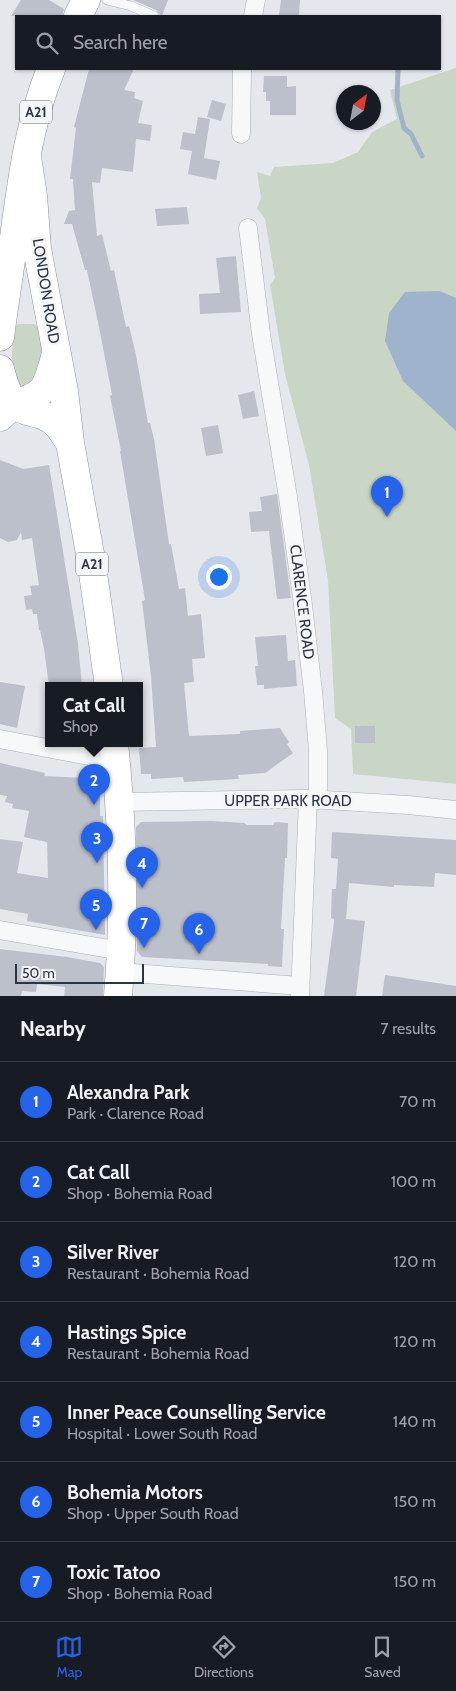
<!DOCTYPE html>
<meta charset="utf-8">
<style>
body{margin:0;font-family:Cabin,sans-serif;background:#242831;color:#f1f3f6}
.compass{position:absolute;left:336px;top:85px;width:45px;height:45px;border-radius:50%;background:#171b24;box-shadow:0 1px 4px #0004;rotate:32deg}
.scale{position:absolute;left:15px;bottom:12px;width:129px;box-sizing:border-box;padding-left:5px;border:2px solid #2b3445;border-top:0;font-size:14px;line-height:18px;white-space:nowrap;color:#2b3445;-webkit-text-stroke:4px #f4f6f9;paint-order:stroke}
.you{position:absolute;left:218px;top:576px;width:18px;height:18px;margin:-12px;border:4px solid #fff;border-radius:50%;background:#1a73e8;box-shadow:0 0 0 8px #1a73e833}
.badge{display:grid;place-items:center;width:32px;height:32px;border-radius:50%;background:#2563eb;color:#fff;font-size:16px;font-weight:700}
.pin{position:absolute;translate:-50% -41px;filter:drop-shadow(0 1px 2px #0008)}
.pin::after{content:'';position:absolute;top:26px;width:18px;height:15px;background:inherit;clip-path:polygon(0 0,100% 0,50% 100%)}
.popup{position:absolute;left:45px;top:682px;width:98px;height:65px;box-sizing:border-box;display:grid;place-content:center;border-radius:0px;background:#171b24;filter:drop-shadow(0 1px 4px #0005);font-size:16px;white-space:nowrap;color:#9ea1a6}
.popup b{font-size:19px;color:#f1f3f6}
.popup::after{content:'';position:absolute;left:50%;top:100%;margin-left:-10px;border:10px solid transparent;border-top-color:#171b24}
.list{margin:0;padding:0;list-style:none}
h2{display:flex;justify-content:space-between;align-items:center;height:65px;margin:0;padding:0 20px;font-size:21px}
h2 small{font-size:16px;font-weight:400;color:#9ea1a6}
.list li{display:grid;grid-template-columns:32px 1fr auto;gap:15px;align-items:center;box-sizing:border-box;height:80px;padding:0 20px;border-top:1px solid #363941}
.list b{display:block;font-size:19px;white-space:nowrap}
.list p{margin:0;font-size:16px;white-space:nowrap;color:#9ea1a6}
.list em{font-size:16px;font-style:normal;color:#9ea1a6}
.icon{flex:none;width:28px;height:28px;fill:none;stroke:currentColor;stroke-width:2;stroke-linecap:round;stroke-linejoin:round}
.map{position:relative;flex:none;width:456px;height:996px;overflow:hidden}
.search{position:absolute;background:#171b24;box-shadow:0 1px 4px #0004;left:15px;right:15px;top:15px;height:55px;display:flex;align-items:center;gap:12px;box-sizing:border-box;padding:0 18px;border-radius:0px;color:#9ea1a6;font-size:19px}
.sheet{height:625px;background:#171b24}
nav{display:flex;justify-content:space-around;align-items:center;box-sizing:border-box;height:70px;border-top:1px solid #363941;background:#171b24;font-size:14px;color:#9ea1a6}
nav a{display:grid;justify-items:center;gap:2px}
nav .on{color:#2563eb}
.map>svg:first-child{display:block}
.green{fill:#c9d6c5}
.water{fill:#9fb4cc}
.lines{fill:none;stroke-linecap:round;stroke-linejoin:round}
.stream{stroke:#9fb4cc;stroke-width:5}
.building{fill:#bbc0ca}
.lane-casing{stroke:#a9aeb7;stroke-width:10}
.street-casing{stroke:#a9aeb7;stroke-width:19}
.primary-casing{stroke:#a3abb8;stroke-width:29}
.highway-casing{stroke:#8b94a3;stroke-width:29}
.lane{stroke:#f7f8fa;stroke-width:9}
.street{stroke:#f7f8fa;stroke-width:18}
.primary{stroke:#fff;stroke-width:28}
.highway{stroke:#fff;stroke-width:28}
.labels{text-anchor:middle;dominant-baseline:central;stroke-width:5;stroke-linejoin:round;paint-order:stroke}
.shield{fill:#f4f6f9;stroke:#676e7b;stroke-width:1}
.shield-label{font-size:14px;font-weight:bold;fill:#2b3445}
.street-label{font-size:15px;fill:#2b3445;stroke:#f4f6f9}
</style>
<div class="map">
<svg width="456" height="996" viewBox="0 0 456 996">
<rect width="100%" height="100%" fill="#e4e7ec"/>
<path class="green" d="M 456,68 L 456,784 L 353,774 L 351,729 L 335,718 L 328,580 L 309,465 L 285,374 L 270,285 L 275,278 L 265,219 L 257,208 L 261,198 L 257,172 L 270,176 L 274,167 L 333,163 L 358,152 L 372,132 L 397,119 L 390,90 Z
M 18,324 L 34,324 L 42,330 L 44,368 L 24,390 L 15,385 L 11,375 L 13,329 Z"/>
<path class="water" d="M 439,291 L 456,298 L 456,431 L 403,381 L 385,341 L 389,313 L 405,292 Z"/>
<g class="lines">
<path class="stream" d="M 398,69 L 397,100 L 404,128 L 411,134 L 422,156"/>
</g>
<path class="building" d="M 21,0 L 49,0 L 64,9 L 62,16 L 11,16 Z
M 133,0 L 168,0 L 162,16 L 156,10 Z
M 281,0 L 300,0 L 299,16 L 279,15 Z
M 89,69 L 134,69 L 124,90 L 135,92 L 134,98 L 143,101 L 138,123 L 152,125 L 150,141 L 136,139 L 133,172 L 102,168 L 100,183 L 92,182 L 97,236 L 102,234 L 111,271 L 114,270 L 126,327 L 129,326 L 136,355 L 148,423 L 150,423 L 154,439 L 169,544 L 171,544 L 179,589 L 185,588 L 188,616 L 201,614 L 205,658 L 192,659 L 194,682 L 184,683 L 189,736 L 240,734 L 240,731 L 280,728 L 289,742 L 287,744 L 293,753 L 265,773 L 238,775 L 239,779 L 184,782 L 183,777 L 151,779 L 151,774 L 141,774 L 139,748 L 156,747 L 151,676 L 142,601 L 145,600 L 120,451 L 121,451 L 110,396 L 112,395 L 100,332 L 87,270 L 85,270 L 72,224 L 64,224 L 69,211 L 75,210 L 73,179 L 70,179 L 76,128 L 74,127 Z
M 264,76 L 287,76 L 287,87 L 296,86 L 296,115 L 270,115 L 270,101 L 266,101 L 266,92 L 263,92 Z
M 212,100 L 226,104 L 221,121 L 207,117 Z
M 198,117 L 210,119 L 204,158 L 220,161 L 216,180 L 188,174 L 192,151 L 180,149 L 183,132 L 195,134 Z
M 187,207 L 189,224 L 157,226 L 155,209 Z
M 236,256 L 241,312 L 200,314 L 199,294 L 220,293 L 216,258 Z
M 254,391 L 259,416 L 243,419 L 238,395 Z
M 218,425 L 223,453 L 206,456 L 201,428 Z
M 0,460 L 23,469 L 49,465 L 78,644 L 82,686 L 49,686 L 44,649 L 40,630 L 39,630 L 37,614 L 33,614 L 32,609 L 26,610 L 24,596 L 32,595 L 30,586 L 39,585 L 32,538 L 22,540 L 21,532 L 17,540 L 8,542 L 0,538 Z
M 277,494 L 291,598 L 277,599 L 269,531 L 251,532 L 249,512 L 262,511 L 260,497 Z
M 286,635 L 288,661 L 295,660 L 297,686 L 264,689 L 264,685 L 257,685 L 255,666 L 258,666 L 255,637 Z
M 0,682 L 25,686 L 17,728 L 0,724 Z
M 355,726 L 375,726 L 375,743 L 355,743 Z
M 0,763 L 45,773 L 44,776 L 85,778 L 85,773 L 100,774 L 100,816 L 103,816 L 105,935 L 27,921 L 28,914 L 0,909 L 0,839 L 23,842 L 17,873 L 48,878 L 47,842 L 24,837 L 29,811 L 12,808 L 13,804 L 5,802 L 7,796 L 0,795 Z
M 212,821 L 244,823 L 247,825 L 273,825 L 275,822 L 288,823 L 287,858 L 285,858 L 281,929 L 284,929 L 282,967 L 268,966 L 268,964 L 142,957 L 137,951 L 136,827 L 141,822 Z
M 332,832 L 456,840 L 456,875 L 435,873 L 434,887 L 394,885 L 394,887 L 349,883 L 346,919 L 365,921 L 356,996 L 324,996 L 334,922 L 334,919 L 331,918 L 332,889 L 336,889 L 338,859 L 331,858 Z
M 0,949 L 67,957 L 100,963 L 104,967 L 103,996 L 64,996 L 65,987 L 37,984 L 36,992 L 22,991 L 21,996 L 0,996 Z
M 385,975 L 456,986 L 456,996 L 382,996 Z"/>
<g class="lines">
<defs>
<path id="lane" d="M 107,0 L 131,6 L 154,16"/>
<path id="street" d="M 253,16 L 256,0
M 241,134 L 242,69
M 248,228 L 261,334 L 288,497 L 302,597 L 313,691 L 318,751 L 318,800
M 0,739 L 89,756 L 116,758
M 119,802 L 308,799 L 408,805 L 456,810
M 0,930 L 121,951
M 120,972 L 300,986
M 300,996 L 308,799"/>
<path id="primary" d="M 0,417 L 14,404"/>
<path id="highway" d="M 78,16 L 86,0
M 27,157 L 33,196 L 37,249 L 64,391 L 70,443 L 91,559 L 109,686
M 0,337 C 4,306 9,276 13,245 C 21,186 28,125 51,69
M 0,369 C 4,385 10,406 27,411 C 36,413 46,415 53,421 C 60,426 65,436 70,443
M 14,404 C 49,394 46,386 56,354
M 114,744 C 123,827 125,913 118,996"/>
</defs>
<use href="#lane" class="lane-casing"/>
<use href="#street" class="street-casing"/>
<use href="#primary" class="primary-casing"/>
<use href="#highway" class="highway-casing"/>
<use href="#lane" class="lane"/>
<use href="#street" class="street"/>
<use href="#primary" class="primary"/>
<use href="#highway" class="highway"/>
</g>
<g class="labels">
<g class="shield">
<rect x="20" y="100.5" width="32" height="23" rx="4"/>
<rect x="76" y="552.5" width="32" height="23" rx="4"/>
</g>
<g class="shield-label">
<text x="36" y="112">A21</text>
<text x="92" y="564">A21</text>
</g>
<g class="street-label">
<text transform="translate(46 291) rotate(81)">LONDON ROAD</text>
<text transform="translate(302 602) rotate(83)">CLARENCE ROAD</text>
<text x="288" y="801">UPPER PARK ROAD</text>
</g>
</g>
</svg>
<svg class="compass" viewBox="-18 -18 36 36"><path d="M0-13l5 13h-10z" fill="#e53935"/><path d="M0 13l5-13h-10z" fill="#9ea1a6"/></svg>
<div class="scale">50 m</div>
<div class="you"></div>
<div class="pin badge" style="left:387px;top:517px">1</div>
<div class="pin badge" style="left:94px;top:805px">2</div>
<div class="popup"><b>Cat Call</b>Shop</div>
<div class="pin badge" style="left:97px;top:863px">3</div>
<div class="pin badge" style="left:142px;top:888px">4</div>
<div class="pin badge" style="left:96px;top:930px">5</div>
<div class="pin badge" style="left:199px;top:954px">6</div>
<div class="pin badge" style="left:144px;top:948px">7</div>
<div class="search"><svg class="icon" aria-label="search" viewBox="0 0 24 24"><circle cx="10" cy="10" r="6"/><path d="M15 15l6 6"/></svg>Search here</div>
</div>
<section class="sheet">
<h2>Nearby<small>7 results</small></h2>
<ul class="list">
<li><span class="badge">1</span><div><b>Alexandra Park</b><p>Park · Clarence Road</p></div><em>70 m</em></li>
<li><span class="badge">2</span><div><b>Cat Call</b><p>Shop · Bohemia Road</p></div><em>100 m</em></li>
<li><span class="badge">3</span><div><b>Silver River</b><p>Restaurant · Bohemia Road</p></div><em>120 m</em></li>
<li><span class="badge">4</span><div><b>Hastings Spice</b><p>Restaurant · Bohemia Road</p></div><em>120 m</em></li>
<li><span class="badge">5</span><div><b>Inner Peace Counselling Service</b><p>Hospital · Lower South Road</p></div><em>140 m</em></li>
<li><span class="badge">6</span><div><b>Bohemia Motors</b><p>Shop · Upper South Road</p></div><em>150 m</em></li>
<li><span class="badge">7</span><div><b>Toxic Tatoo</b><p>Shop · Bohemia Road</p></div><em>150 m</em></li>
</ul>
</section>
<nav>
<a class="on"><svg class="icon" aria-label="map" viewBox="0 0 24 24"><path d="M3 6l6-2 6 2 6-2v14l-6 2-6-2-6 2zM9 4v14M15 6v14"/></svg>Map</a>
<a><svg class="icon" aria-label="directions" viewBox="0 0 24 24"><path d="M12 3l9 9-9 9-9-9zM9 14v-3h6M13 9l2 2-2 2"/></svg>Directions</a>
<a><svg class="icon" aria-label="saved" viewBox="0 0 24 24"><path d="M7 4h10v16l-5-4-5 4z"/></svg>Saved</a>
</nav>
